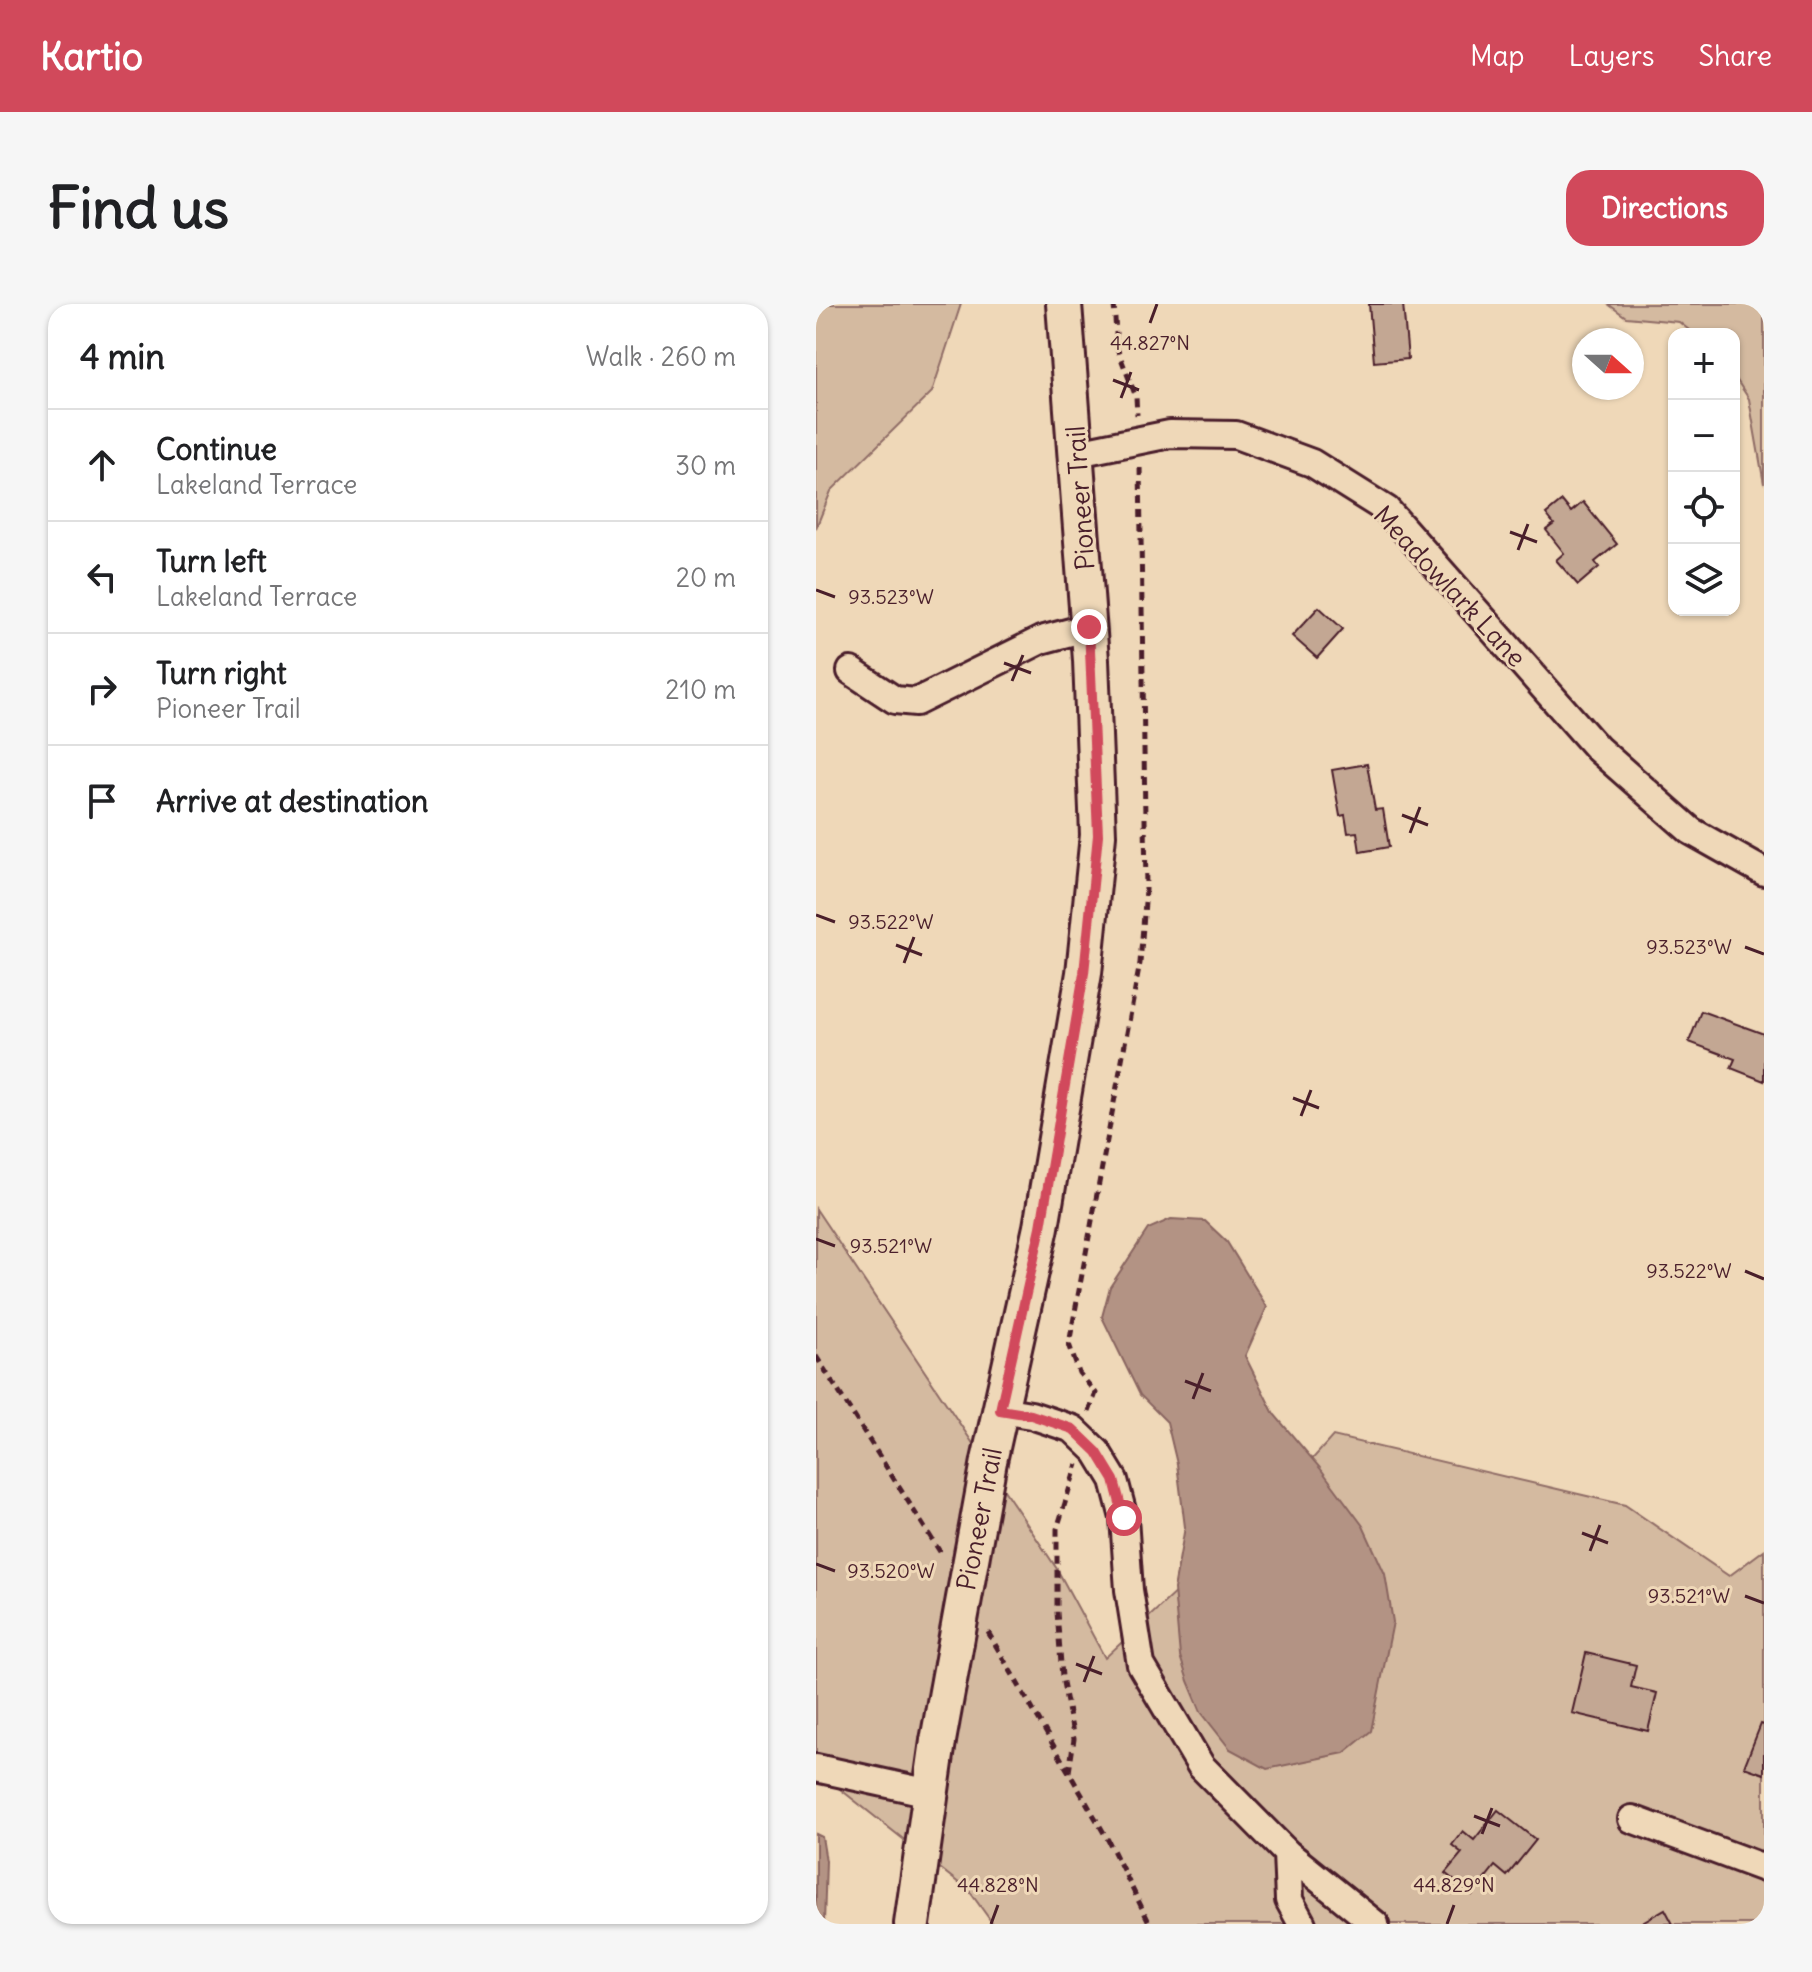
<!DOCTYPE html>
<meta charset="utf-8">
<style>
body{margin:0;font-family:Delius,sans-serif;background:#f6f6f6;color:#202124}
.controls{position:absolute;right:24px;top:24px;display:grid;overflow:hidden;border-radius:16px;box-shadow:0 2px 6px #0004}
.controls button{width:72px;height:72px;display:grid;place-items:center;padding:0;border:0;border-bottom:2px solid #e0e0e0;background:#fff;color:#202124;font:40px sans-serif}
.compass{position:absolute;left:756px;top:24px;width:72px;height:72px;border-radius:50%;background:#fff;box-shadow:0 2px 6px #0004;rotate:111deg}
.stop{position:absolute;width:24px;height:24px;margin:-18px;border:6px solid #d1495b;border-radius:50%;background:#fff}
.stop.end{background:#d1495b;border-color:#fff;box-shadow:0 2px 8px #0008}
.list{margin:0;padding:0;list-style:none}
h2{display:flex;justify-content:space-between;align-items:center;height:104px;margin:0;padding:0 32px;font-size:34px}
h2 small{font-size:26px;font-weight:400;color:#757577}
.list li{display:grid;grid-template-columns:52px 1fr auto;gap:24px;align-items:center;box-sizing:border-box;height:112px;padding:0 32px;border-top:2px solid #e0e0e0}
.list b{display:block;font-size:30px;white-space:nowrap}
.list p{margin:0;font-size:26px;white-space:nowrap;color:#757577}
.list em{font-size:26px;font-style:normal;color:#757577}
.icon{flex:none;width:44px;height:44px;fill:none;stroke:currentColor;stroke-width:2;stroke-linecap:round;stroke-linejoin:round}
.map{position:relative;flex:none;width:948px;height:1620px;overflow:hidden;border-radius:24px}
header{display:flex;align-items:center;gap:48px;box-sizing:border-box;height:112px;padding:0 40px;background:#d1495b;color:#fff}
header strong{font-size:38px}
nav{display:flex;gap:44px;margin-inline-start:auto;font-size:28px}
.intro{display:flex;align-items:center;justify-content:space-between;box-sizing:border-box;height:192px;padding:0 48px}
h1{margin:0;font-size:56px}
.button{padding:20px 36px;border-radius:24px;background:#d1495b;color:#fff;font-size:28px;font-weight:700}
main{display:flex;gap:48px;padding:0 48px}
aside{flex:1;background:#fff;border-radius:24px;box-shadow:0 2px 6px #0004}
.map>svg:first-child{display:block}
.green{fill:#d4baa0;stroke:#8f6c66;stroke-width:2}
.water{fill:#b39384;stroke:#896560;stroke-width:2}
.building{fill:#c3a793;stroke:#4a1f2b;stroke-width:2}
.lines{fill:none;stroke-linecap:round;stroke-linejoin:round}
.minor-casing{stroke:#4a1f2b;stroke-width:32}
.major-casing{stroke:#4a1f2b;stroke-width:40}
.path{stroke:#4a1f2b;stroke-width:5;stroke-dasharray:8 6;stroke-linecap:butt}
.minor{stroke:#efd8b8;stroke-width:26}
.major{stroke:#efd8b8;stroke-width:34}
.major-bridge-casing{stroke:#4a1f2b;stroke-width:40;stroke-linecap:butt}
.major-bridge{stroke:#efd8b8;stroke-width:34}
.route{stroke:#d1495b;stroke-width:10}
.ticks{fill:none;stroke:#4a1f2b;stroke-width:3}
.labels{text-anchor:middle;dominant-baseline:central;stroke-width:6;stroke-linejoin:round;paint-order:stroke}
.street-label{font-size:26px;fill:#4a1f2b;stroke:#efd8b8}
.ticks-label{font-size:20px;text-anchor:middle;fill:#4a1f2b;stroke:#efd8b8;stroke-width:6;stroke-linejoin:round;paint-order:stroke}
</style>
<header>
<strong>Kartio</strong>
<nav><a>Map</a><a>Layers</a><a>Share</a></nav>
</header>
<div class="intro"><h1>Find us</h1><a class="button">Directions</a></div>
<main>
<aside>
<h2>4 min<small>Walk · 260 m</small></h2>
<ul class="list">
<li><svg class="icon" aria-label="ahead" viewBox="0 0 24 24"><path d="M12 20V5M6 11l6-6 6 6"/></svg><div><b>Continue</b><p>Lakeland Terrace</p></div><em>30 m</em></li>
<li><svg class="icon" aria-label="left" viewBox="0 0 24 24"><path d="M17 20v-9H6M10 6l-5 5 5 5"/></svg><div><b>Turn left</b><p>Lakeland Terrace</p></div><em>20 m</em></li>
<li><svg class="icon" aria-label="right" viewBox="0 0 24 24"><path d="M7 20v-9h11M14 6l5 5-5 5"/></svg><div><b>Turn right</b><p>Pioneer Trail</p></div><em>210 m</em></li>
<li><svg class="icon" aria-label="arrive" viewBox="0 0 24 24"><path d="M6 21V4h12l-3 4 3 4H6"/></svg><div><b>Arrive at destination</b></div></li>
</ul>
</aside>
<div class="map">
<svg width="948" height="1620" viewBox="0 0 948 1620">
<rect width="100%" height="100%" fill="#efd8b8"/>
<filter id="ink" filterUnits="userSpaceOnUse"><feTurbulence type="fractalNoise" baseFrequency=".0125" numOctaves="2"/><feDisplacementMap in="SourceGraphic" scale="16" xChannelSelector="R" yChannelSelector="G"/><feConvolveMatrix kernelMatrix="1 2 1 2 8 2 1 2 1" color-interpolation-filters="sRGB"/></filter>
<g filter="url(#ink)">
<path class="green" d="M 0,0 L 145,0 L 116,88 L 15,187 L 0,224 Z
M 792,0 L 948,0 L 948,180 L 933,95 L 918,72 L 918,30 L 878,30 L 863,18 L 810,13 Z
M 0,905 L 241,1265 L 289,1354 L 466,1189 L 517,1132 L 809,1201 L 913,1272 L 948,1246 L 948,1620 L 177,1620 L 154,1588 L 0,1466 Z"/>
<path class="water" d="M 355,915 L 389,917 L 411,938 L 451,1003 L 429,1052 L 458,1110 L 504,1164 L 547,1222 L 569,1270 L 577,1318 L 555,1427 L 528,1449 L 451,1465 L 414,1445 L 385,1408 L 372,1377 L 364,1352 L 358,1285 L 369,1223 L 361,1160 L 351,1118 L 324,1091 L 286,1013 L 294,983 L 332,925 Z
M 0,1530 L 6,1533 L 10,1557 L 8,1620 L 0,1620 Z"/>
<path class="building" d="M 553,0 L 587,0 L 592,55 L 558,58 Z
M 746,197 L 755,208 L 767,198 L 801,240 L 779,258 L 783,263 L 762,281 L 740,256 L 748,249 L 730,226 L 738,220 L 730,210 Z
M 503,303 L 527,325 L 501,354 L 476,332 Z
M 551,460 L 559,506 L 567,505 L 573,543 L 544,548 L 541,528 L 532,529 L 529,511 L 524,512 L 516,466 Z
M 885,707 L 948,730 L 948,777 L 915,764 L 919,755 L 873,738 Z
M 770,1349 L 820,1361 L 815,1383 L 841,1389 L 832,1427 L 756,1409 Z
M 945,1420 L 948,1421 L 948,1470 L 928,1463 Z
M 682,1506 L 720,1536 L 691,1572 L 679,1562 L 656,1591 L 629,1569 L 646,1549 L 636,1541 L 647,1527 L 658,1536 Z
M 849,1605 L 857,1620 L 823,1620 Z"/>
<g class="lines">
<defs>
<path id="minor" d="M 261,149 L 354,130 L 420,131 L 496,159 L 571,206 L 782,445 L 875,527 L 948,568
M 35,367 L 79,396 L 100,398 L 225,336 L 273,323
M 184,1106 L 215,1111 L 257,1125 L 281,1148 L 298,1176 L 308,1214 L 313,1286 L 325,1361 L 385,1462 L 471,1549 L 473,1596 L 486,1620
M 0,1464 L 114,1489
M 816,1515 L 948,1564
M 471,1549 L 559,1620"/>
<path id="major" d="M 173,1157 L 225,923 L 268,669 L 282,531 L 275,356 L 248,0
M 96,1620 L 122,1437"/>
</defs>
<use href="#minor" class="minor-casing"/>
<use href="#major" class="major-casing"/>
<path class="path" d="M 298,0 L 301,44 L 320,93 L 321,111
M 0,1052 L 126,1251
M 273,1108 L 280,1089 L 263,1069 L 253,1040 L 324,659 L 330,586 L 324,161
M 172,1328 L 292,1536 L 334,1620
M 253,1468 L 258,1435 L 246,1373 L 241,1308 L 241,1225 L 261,1160"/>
<use href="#minor" class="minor"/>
<use href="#major" class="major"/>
<defs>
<path id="major-bridge" d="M 122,1437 L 173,1157"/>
</defs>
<use href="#major-bridge" class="major-bridge-casing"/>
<use href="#major-bridge" class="major-bridge"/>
</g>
</g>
<g class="lines" filter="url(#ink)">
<path class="route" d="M 273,323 L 282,531 L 268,669 L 225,923 L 184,1106 L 215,1111 L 257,1125 L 281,1148 L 298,1176 L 308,1214"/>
</g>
<path class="ticks" d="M 334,19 L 341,0M 297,76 L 323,86M 305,94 L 315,68M 694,228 L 721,238M 702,246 L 712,220M 0,286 L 19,293M 188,359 L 215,369M 196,377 L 207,351M 586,511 L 612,521M 594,529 L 604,503M 0,611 L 19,618M 80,641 L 106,651M 929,643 L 948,650M 88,659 L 98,633M 477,794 L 503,804M 485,812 L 495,786M 0,935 L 19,942M 929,967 L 948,975M 369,1077 L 395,1087M 377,1095 L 387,1069M 766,1229 L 792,1239M 774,1247 L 784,1221M 0,1260 L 19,1267M 929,1292 L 948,1299M 260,1360 L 286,1370M 268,1378 L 278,1352M 658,1512 L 684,1522M 666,1530 L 676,1504M 175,1620 L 182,1601M 631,1620 L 638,1601"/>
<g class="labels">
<g class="street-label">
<text transform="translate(264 194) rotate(-94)">Pioneer Trail</text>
<text transform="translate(634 282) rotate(47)">Meadowlark Lane</text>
<text transform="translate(163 1215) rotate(-79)">Pioneer Trail</text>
</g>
</g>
<g class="ticks-label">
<text x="334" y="46">44.827°N</text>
<text x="75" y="300">93.523°W</text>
<text x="75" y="625">93.522°W</text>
<text x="873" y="650">93.523°W</text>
<text x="75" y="949">93.521°W</text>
<text x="873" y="974">93.522°W</text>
<text x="75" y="1274">93.520°W</text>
<text x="873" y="1299">93.521°W</text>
<text x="182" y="1588">44.828°N</text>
<text x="638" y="1588">44.829°N</text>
</g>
</svg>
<div class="controls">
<button>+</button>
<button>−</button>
<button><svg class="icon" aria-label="locate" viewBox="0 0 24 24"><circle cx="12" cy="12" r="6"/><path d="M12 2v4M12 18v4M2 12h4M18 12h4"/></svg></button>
<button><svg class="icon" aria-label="layers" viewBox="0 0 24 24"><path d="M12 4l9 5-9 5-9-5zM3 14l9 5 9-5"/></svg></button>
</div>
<svg class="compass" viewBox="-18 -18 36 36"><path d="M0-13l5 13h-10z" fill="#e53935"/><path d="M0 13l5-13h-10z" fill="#757577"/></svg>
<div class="stop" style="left:308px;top:1214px"></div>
<div class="stop end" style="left:273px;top:323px"></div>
</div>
</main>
